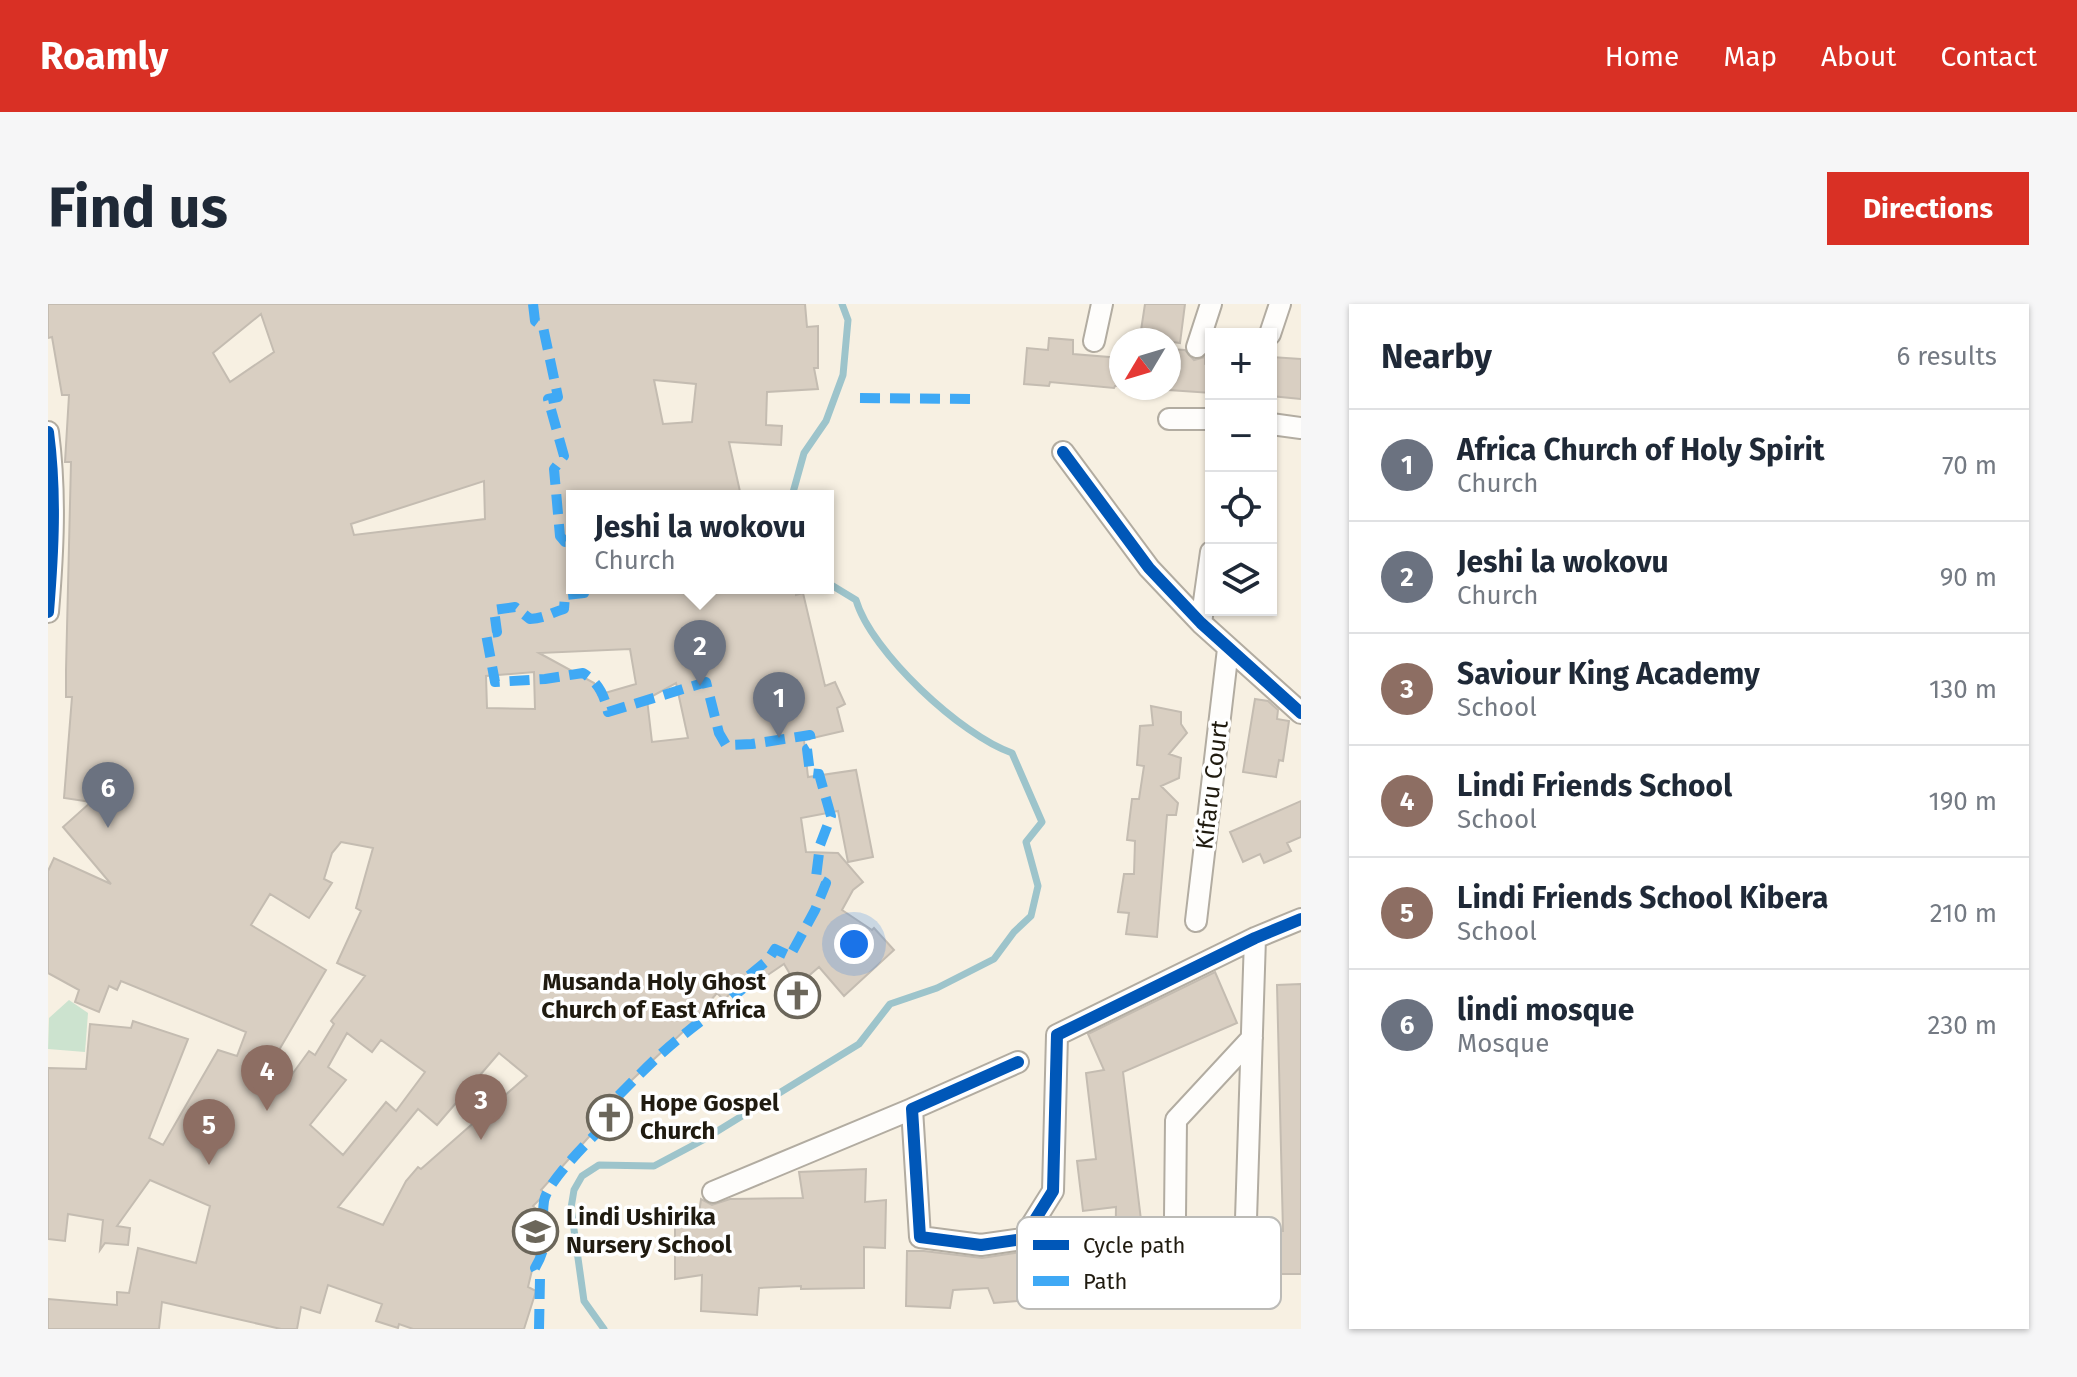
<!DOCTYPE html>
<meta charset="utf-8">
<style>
body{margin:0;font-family:"Fira Sans",sans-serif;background:#f6f6f7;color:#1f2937}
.controls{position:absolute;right:24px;top:24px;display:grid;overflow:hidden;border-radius:0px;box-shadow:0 2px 6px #0004}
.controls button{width:72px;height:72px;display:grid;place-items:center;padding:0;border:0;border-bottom:2px solid #e0e1e3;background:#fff;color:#1f2937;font:40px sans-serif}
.compass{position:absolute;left:1061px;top:24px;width:72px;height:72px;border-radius:50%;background:#fff;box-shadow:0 2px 6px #0004;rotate:232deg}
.you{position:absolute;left:806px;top:640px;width:28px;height:28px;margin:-20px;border:6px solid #fff;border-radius:50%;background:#1a73e8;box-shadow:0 0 0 12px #1a73e833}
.badge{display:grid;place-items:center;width:52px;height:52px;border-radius:50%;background:#d93025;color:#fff;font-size:26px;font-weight:700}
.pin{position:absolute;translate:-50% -66px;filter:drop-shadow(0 2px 4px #0008)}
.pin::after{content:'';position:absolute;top:42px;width:28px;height:24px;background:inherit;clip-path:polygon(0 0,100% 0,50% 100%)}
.popup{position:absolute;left:518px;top:186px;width:268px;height:104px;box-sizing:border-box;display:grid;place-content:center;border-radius:0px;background:#fff;filter:drop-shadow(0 2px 6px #0005);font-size:26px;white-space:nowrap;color:#747a83}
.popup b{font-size:30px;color:#1f2937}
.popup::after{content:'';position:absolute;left:50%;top:100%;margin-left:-16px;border:16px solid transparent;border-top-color:#fff}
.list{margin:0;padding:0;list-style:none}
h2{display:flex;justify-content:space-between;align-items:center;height:104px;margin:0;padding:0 32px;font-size:34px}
h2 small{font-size:26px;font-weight:400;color:#747a83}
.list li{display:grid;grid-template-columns:52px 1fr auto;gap:24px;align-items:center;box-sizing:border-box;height:112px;padding:0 32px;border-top:2px solid #e0e1e3}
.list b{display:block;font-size:30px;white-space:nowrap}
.list p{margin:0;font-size:26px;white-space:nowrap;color:#747a83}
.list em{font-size:26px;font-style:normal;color:#747a83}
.icon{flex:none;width:44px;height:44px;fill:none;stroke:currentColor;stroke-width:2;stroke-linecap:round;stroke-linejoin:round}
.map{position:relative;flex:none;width:1253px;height:1025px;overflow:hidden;border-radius:0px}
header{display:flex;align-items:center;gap:48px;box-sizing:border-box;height:112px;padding:0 40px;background:#d93025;color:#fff}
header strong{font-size:38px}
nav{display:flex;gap:44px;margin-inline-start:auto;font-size:28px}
.intro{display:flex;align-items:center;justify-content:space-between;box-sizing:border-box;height:192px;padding:0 48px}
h1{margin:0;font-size:56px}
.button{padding:20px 36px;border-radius:0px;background:#d93025;color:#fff;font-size:28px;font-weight:700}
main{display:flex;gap:48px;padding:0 48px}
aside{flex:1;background:#fff;border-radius:0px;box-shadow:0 2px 6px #0004}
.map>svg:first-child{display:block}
.green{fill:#cce3cf}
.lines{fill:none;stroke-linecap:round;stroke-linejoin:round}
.stream{stroke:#9dc4cb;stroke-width:7}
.building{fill:#d9cfc2;stroke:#c4bcb1;stroke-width:2;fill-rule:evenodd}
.street-casing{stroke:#b2aca1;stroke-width:24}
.street{stroke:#fefdfb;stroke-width:20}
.quiet{stroke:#3fa9f5;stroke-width:10;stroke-dasharray:20 10;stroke-linecap:butt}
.cycleway-casing{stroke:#fff;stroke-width:17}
.cycleway{stroke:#0057b8;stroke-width:12}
.labels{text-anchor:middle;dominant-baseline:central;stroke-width:7;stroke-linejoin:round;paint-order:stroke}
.street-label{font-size:24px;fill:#201b10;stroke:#fff}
.poi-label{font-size:24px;font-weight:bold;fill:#201b10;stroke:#fff;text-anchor:start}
.key{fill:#fff;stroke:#bcbbb7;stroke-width:2}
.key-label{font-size:22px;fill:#201b10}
</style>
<header>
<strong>Roamly</strong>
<nav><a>Home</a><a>Map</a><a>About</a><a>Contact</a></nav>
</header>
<div class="intro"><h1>Find us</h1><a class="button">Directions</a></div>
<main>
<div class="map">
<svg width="1253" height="1025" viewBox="0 0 1253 1025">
<rect width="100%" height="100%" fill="#f7f0e2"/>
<path class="green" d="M 21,696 L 40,709 L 37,748 L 0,745 L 1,714 Z"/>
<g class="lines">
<path class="stream" d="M 744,192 L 756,149 L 778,117 L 795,71 L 800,16 L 794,0
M 556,1025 L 536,997 L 523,904 L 526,886 L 534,872 L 551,861 L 606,862 L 655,836 L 811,740 L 842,700 L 889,684 L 946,655 L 966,628 L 983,612 L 990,582 L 978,538 L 994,518 L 964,449 C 914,432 823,348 808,296 L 780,279"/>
</g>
<path class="building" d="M 0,0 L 757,0 L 759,23 L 770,22 L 770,64 L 766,64 L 770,85 L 719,88 L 718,121 L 734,122 L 733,141 L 681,138 L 693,192 L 524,192 L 524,284 L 564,284 L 564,288 L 616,284 L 748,284 L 748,291 L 755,289 L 777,382 L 787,378 L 797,400 L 789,404 L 795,427 L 756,436 L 760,473 L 808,466 L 825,553 L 800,558 L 790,507 L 753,514 L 758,548 L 790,549 L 815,578 L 805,586 L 794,606 L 824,626 L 826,624 L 846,646 L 796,692 L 771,663 L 749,682 L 736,660 L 705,681 L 699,672 L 676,696 L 669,689 L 638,725 L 551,807 L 558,814 L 493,886 L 497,890 L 485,902 L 492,910 L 467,932 L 494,947 L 485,962 L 480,983 L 488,987 L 476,1025 L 365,1025 L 351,1020 L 350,1024 L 328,1017 L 334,1000 L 280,981 L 272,1009 L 253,1003 L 249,1025 L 233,1025 L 114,998 L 111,1025 L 0,1025 L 0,995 L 69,1001 L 69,988 L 81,989 L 90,944 L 148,959 L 162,902 L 102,876 L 69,922 L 82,924 L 80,941 L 57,939 L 52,946 L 55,916 L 20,910 L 17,937 L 0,935 L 0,764 L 38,765 L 42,720 L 83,724 L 85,717 L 140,735 L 101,834 L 115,841 L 170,746 L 189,752 L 198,728 L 73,677 L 69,686 L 61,682 L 51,708 L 27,698 L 31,686 L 0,669 L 0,567 L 6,554 L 63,580 L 15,523 L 43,498 L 16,494 L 24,393 L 18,393 L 18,366 L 23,158 L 17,158 L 21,91 L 14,91 L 4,33 L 0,34 ZM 213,10 L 226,48 L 182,78 L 165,49 ZM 606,76 L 648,80 L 644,118 L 615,120 ZM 436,177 L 437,215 L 306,231 L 303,220 ZM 582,345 L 588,380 L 550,391 L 546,379 L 491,349 ZM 486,368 L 487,405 L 439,404 L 438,372 ZM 628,379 L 640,434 L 604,438 L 599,395 ZM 293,538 L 325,544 L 308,604 L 313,607 L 289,659 L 317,672 L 283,717 L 286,720 L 267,751 L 261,747 L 232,787 L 214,775 L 278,666 L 203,621 L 222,590 L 261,614 L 284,579 L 276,575 L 284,549 ZM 299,729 L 324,748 L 333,736 L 377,768 L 348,807 L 338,798 L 295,851 L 262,821 L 298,776 L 280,763 ZM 451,749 L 479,772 L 373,865 L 370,863 L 358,877 L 335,921 L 290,903 L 370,805 L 389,821 Z
M 1097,0 L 1137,0 L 1132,39 L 1092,33 Z
M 1001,34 L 1025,36 L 1025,50 L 1073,54 L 1073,82 L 1067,82 L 1066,84 L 1002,78 L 1001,82 L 976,80 L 979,44 L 1000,46 Z
M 1121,45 L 1137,46 L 1146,56 L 1157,53 L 1157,60 L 1163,61 L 1163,89 L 1121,86 Z
M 1223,53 L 1253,55 L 1253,95 L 1223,92 Z
M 1207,395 L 1220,397 L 1230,406 L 1229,415 L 1241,417 L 1235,457 L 1231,456 L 1228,473 L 1195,468 Z
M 1103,402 L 1133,408 L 1133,420 L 1139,429 L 1121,450 L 1133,454 L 1131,474 L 1113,482 L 1130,499 L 1128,511 L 1119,511 L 1109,633 L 1078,630 L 1081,609 L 1070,608 L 1076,570 L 1086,570 L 1087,537 L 1079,536 L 1084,495 L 1091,495 L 1096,462 L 1089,461 L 1092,422 L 1105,421 Z
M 1253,497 L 1253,533 L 1239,539 L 1243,547 L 1216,559 L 1212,550 L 1195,558 L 1182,528 Z
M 1167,668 L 1189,719 L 1075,768 L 1094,924 L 1235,927 L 1229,681 L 1253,680 L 1253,970 L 1225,970 L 1225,960 L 1176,959 L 1176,971 L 1154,970 L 1154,961 L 1118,960 L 1118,977 L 1086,976 L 1086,964 L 1067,963 L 1068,903 L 1035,907 L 1029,857 L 1048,855 L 1038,769 L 1056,766 L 1040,730 Z
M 818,865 L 817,898 L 838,896 L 837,944 L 816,943 L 816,984 L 753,985 L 753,982 L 711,984 L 709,1011 L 653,1007 L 654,971 L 627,975 L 627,922 L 650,917 L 653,895 L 664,901 L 682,895 L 755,894 L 751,868 Z
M 993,945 L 997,983 L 972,981 L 969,997 L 946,999 L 940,984 L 905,986 L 902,1004 L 858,1002 L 859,947 L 876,947 L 934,954 Z"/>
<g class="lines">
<defs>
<path id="street" d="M 1222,30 L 1232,0
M 1046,37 L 1054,0
M 1149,43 L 1163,0
M 1121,115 L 1163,115
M 1223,120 L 1253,124
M 0,128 C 8,189 5,247 0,308
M 1015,148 L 1101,264 L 1153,319 L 1253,409
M 1153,319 L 1163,248
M 1148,617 L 1180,345
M 970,758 L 864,805 L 872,933 L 933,941 L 975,935 L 1005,887 L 1009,731 L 1207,634 L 1253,615
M 665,888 L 864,805
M 1127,913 L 1128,816 L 1204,734
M 1198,915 L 1207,634"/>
</defs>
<use href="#street" class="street-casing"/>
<use href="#street" class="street"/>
<path class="quiet" d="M 485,0 L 487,17 L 495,23 L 510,93 L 500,95 L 516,152 L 506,165 L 512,232 L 517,238 L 524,238
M 812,94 L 924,95
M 491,1025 L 492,974 L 487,964 C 504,935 492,925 496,897 C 499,876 555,822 573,806 L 566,796 C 588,774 610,751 634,732 C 655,715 677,700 698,682 L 698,674 L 720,656 L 727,645 L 742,652 L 767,606 L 778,579 L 768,573 L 772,541 L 783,512 L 771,470 L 762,469 L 759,445 L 764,442 L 762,431 L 704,440 L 678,441 L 671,429 L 658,378 L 560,408 C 556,391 551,379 535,369 L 497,375 L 447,378 L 438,330 L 449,328 L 446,306 L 467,303 L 482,315 C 498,314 502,309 516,305 L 517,291 L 536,289 L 536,284"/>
<defs>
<path id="cycleway" d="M 0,128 C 8,189 5,247 0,308
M 1015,148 L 1101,264 L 1153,319 L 1253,409
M 970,758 L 864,805 L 872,933 L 933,941 L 975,935 L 1005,887 L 1009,731 L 1207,634 L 1253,615"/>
</defs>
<use href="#cycleway" class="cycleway-casing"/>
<use href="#cycleway" class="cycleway"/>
</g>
<defs>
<symbol id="church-ring" viewBox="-11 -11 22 22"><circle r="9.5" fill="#fff" stroke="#6b665a" stroke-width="1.5"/><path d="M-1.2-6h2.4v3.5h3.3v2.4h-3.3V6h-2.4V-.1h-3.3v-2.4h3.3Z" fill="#6b665a"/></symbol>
<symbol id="school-ring" viewBox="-11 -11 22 22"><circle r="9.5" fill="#fff" stroke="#6b665a" stroke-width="1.5"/><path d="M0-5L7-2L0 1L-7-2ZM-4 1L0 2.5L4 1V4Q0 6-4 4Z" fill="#6b665a"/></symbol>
</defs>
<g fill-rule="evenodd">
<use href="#church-ring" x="724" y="666" width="51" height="51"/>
<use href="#church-ring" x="536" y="788" width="51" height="51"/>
<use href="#school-ring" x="462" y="902" width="51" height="51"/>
</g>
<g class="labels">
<g class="street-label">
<text transform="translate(1164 481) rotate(-83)">Kifaru Court</text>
</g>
<g class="poi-label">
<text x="718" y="678" text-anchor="end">Musanda Holy Ghost<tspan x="718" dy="28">Church of East Africa</tspan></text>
<text x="592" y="799">Hope Gospel<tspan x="592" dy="28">Church</tspan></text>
<text x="518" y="913">Lindi Ushirika<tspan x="518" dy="28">Nursery School</tspan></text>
</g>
</g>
<rect x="969" y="913" width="264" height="92" rx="12" class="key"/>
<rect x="985" y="936" width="36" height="10" fill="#0057b8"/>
<rect x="985" y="972" width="36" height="10" fill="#3fa9f5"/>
<g class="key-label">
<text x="1035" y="949">Cycle path</text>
<text x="1035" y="985">Path</text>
</g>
</svg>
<div class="controls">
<button>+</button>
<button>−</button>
<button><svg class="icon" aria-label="locate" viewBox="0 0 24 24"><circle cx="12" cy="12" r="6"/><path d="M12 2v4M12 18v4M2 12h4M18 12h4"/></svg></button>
<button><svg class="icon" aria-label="layers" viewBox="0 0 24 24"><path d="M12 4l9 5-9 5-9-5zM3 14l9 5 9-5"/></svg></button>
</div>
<svg class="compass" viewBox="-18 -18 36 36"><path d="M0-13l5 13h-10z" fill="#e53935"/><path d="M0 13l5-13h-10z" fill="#747a83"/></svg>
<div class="you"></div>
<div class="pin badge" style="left:731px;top:434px;background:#6b7280">1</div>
<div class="pin badge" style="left:652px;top:382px;background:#6b7280">2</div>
<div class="popup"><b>Jeshi la wokovu</b>Church</div>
<div class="pin badge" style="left:433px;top:836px;background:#8d6e63">3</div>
<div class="pin badge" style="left:219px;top:807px;background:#8d6e63">4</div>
<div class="pin badge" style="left:161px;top:861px;background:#8d6e63">5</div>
<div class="pin badge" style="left:60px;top:524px;background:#6b7280">6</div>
</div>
<aside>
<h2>Nearby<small>6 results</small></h2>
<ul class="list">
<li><span class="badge" style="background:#6b7280">1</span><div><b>Africa Church of Holy Spirit</b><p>Church</p></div><em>70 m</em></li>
<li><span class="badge" style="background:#6b7280">2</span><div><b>Jeshi la wokovu</b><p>Church</p></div><em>90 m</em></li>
<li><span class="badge" style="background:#8d6e63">3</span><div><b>Saviour King Academy</b><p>School</p></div><em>130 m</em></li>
<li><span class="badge" style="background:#8d6e63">4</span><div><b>Lindi Friends School</b><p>School</p></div><em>190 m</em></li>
<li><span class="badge" style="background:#8d6e63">5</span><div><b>Lindi Friends School Kibera</b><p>School</p></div><em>210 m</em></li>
<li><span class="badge" style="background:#6b7280">6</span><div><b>lindi mosque</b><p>Mosque</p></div><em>230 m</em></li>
</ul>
</aside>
</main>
